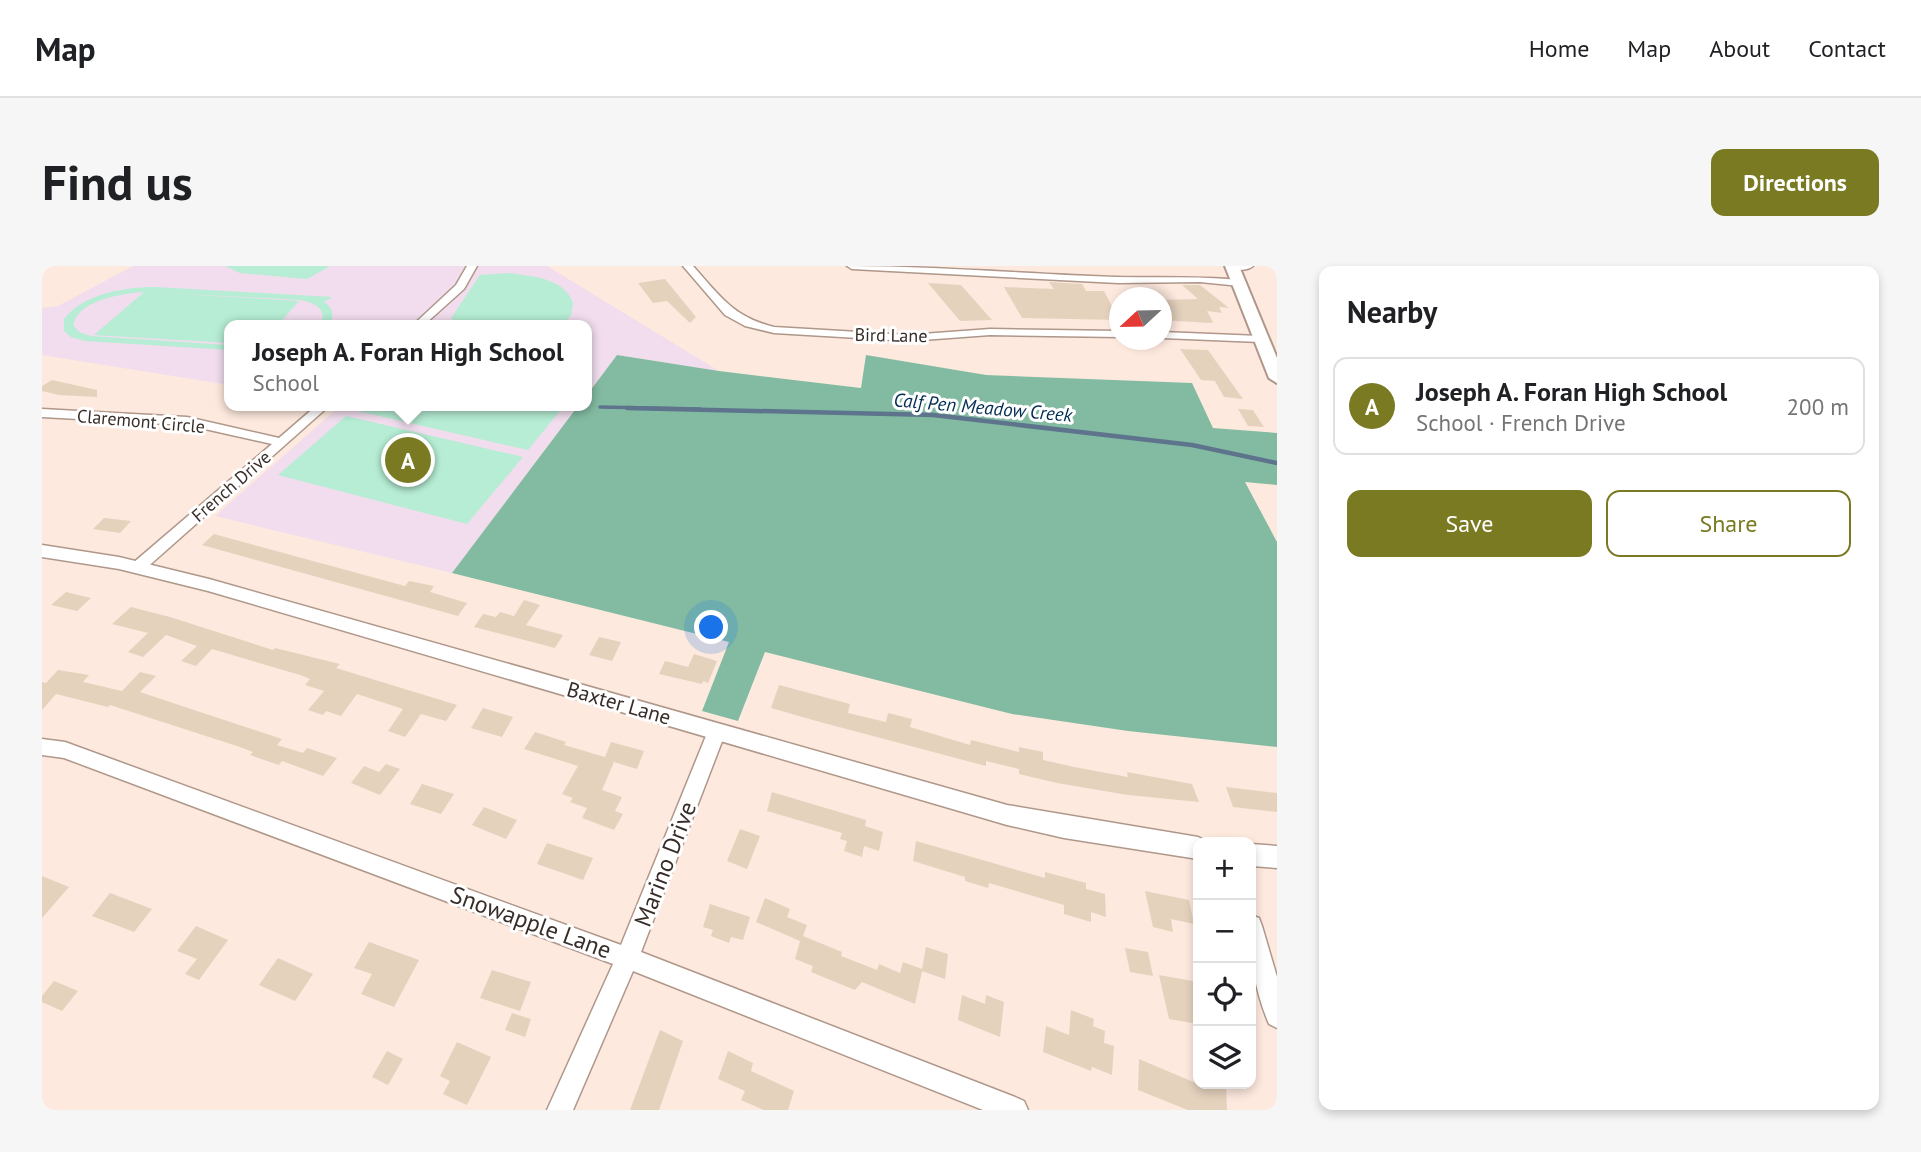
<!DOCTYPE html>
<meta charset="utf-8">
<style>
body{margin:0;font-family:"PT Sans",sans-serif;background:#f6f6f6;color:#202124}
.controls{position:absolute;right:21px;bottom:21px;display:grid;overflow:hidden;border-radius:14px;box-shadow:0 4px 10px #0003}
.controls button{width:63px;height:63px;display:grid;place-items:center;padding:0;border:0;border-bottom:2px solid #e0e0e0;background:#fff;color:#202124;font:35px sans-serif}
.compass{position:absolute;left:1067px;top:21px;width:63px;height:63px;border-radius:50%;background:#fff;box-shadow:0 4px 10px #0003;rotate:248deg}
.you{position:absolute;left:670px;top:362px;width:24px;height:24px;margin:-18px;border:5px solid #fff;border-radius:50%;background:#1a73e8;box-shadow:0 0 0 10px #1a73e833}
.badge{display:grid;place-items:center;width:46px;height:46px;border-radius:50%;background:#797a22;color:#fff;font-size:23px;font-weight:700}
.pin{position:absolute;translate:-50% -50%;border:4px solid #fff;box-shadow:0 2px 7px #0006}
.popup{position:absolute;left:182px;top:54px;width:368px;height:91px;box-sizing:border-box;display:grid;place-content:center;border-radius:14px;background:#fff;filter:drop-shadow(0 2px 5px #0005);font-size:23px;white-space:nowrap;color:#757577}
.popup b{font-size:26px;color:#202124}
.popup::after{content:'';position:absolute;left:50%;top:100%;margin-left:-14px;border:14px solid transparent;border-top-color:#fff}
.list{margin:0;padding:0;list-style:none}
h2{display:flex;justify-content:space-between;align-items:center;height:91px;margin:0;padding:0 28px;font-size:30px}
h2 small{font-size:23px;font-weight:400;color:#757577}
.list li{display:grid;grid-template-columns:46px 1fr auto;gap:21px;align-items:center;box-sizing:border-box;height:98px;margin:0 14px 14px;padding:0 14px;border:2px solid #e0e0e0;border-radius:14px}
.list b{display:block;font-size:26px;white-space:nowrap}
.list p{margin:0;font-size:23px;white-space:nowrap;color:#757577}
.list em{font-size:23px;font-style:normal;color:#757577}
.actions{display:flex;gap:14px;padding:21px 28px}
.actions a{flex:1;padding:16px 0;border:2px solid #797a22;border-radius:14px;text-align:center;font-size:24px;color:#797a22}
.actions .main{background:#797a22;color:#fff}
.icon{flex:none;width:38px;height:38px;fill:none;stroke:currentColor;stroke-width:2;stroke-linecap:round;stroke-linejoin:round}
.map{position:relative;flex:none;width:1235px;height:844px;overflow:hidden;border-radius:14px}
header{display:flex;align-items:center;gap:42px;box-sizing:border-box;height:98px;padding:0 35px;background:#fff;border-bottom:2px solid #e0e0e0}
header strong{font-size:33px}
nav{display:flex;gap:38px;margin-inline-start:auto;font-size:24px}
.intro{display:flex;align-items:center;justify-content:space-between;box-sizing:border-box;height:168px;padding:0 42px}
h1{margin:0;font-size:49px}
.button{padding:18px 32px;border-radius:14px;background:#797a22;color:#fff;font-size:24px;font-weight:700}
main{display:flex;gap:42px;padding:0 42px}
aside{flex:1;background:#fff;border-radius:14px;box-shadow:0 4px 10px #0003}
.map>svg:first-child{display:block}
.education{fill:#f1dded}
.green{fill:#b6edd4}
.forest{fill:#83bba2}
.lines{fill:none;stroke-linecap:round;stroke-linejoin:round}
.stream-far1{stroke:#5e748d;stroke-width:3.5}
.stream{stroke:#5e748d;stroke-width:4.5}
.building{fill:#e4d2bd}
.minor-casing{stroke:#af978a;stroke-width:3}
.tertiary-casing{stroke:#af978a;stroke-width:3}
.secondary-casing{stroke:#af978a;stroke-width:4}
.minor{fill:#fff;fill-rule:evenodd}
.tertiary{fill:#fff;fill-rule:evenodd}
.secondary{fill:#fff;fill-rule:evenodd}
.labels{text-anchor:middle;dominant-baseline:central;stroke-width:6;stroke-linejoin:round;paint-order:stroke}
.far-street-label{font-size:18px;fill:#372d28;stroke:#fff}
.far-water-label{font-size:19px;font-style:italic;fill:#002d51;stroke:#fff}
.street-label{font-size:21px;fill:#372d28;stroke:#fff}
.near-street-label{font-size:24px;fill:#372d28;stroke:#fff}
</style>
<header>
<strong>Map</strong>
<nav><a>Home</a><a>Map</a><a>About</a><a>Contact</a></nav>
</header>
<div class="intro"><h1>Find us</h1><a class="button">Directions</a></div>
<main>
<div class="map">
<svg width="1235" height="844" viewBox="0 0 1235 844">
<rect width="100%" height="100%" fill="#fee9de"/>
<path class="education" d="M 91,0 L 505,0 L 677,105 L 575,89 L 545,129 L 544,59 L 188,59 L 187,119 L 0,89 L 0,42 L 16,40 Z
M 298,140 L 536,140 L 410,307 L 173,250 Z"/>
<path class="green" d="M 183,0 L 288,0 L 265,13 L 198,7 Z
M 467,7 C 489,10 523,12 531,37 L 529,49 L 521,59 L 417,58 L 409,52 L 438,9 Z
M 114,21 L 290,31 L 282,36 C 291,42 293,49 287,59 L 277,59 L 281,51 C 280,39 268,36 258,34 L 107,26 L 257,35 L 236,59 L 188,59 L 187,77 L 52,69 L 102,26 C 82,27 32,35 32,60 L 37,66 L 49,70 L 187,79 L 187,84 L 43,75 L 29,71 L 22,65 L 22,53 C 42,27 84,21 114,21 Z
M 316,140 L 522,140 L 486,184 L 311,144 Z
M 304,150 L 481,191 L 425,258 L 236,209 Z"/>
<path class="forest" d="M 575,89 L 677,105 L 819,122 L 824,89 L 944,109 L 1150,117 L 1171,162 L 1235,167 L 1235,219 L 1203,216 L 1235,276 L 1235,481 L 1086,465 L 970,448 L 723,386 L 696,455 L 660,445 L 687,376 L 410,307 L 536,140 L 544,140 L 545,129 Z"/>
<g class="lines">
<path class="stream-far1" d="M 558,141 L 658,143"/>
<path class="stream" d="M 585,142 L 891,149 L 1150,179 L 1235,197"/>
</g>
<path class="building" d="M 623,13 L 654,51 L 648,57 L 625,35 L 611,37 L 596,17 Z
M 1007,16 L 1040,18 L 1044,25 L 1062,25 L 1077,54 L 980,52 L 962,21 L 1012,23 Z
M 886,17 L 919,19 L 950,54 L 918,55 Z
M 1140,19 L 1158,19 L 1187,42 L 1177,41 L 1180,47 L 1165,45 L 1171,56 L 1168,57 L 1119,54 L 1119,34 L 1156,33 Z
M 1138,83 L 1166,84 L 1201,133 L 1182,131 L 1173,115 L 1159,114 Z
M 10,114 L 55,124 L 55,131 L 17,129 L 0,125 L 0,120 Z
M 1196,143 L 1211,144 L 1222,161 L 1206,160 Z
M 62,252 L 89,255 L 78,267 L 51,263 Z
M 172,268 L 363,320 L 367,315 L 392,320 L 388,326 L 425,337 L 416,350 L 160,279 Z
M 24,326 L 49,332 L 35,345 L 9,339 Z
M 482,334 L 498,339 L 484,359 L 521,369 L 513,382 L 432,361 L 441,348 L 454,351 L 458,346 L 472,350 Z
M 89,341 L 128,351 L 231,384 L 233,382 L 298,398 L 294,402 L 415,439 L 404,455 L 379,448 L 363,471 L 346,465 L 361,443 L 315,428 L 299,450 L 284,445 L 281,449 L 266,444 L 282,425 L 263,419 L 268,413 L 258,409 L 170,383 L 154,400 L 139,395 L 155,380 L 124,369 L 101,391 L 86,386 L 106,367 L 70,358 Z
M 557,371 L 579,376 L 570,395 L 547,389 Z
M 652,388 L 675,395 L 666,417 L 661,415 L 660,418 L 617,408 L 623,395 L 646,401 Z
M 16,404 L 47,409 L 41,416 L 80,425 L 98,406 L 114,410 L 98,426 L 240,473 L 235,479 L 261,487 L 265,482 L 295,492 L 281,510 L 240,495 L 237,499 L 208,489 L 211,486 L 198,481 L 68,439 L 66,441 L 14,428 L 0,444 L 0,416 L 4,417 Z
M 737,419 L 808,438 L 806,447 L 844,456 L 846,447 L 870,453 L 868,461 L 928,479 L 929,474 L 977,486 L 977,481 L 1001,486 L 1001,494 L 1032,501 L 1086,511 L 1085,506 L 1150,518 L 1157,536 L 1086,529 L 1015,517 L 977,508 L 977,503 L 944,495 L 944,500 L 778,456 L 729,442 Z
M 441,442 L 471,451 L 460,471 L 429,462 Z
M 493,466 L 524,476 L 522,479 L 563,491 L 569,476 L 602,485 L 595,503 L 572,496 L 560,524 L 580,531 L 573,545 L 581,548 L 572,564 L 540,552 L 545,542 L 528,536 L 531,532 L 520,528 L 536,500 L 482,483 Z
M 344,498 L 358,503 L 338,529 L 309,517 L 322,500 L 337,506 Z
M 380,518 L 412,528 L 399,548 L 368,538 Z
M 1184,521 L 1235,527 L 1235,546 L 1191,541 Z
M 730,526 L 824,554 L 823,560 L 841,566 L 837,585 L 822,580 L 820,591 L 802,585 L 805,575 L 798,573 L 800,567 L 725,545 Z
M 442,541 L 475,554 L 464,573 L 430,559 Z
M 698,563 L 718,570 L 705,603 L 685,595 Z
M 874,575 L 1003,612 L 1003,606 L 1044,617 L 1044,623 L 1063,628 L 1064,651 L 1049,646 L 1049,656 L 1022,648 L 1022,639 L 947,617 L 946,622 L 923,615 L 923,611 L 871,595 Z
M 505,577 L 551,592 L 541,614 L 495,598 Z
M 0,610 L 27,621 L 0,652 Z
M 1103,625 L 1147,634 L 1152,658 L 1129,653 L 1131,666 L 1111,661 Z
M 68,627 L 110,643 L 92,666 L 50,650 Z
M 723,632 L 748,643 L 745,651 L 765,659 L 761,670 L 800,686 L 799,690 L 835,704 L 837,698 L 858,707 L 861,696 L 880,703 L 884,681 L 906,688 L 903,713 L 880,705 L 873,738 L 820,716 L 813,724 L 769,706 L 771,700 L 753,693 L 758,675 L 714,656 Z
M 668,638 L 708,651 L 701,674 L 689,671 L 687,677 L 669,670 L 671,664 L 661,661 Z
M 154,660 L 186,674 L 157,714 L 143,708 L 155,693 L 135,685 Z
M 327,676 L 377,694 L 352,741 L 319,728 L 330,708 L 312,702 Z
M 1083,682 L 1106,686 L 1111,710 L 1088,706 Z
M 236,692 L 271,708 L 253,735 L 217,719 Z
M 450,704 L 489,716 L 478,745 L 438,732 Z
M 1117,709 L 1156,716 L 1156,758 L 1127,753 Z
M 12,715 L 36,725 L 20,745 L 0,736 L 0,730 Z
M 920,729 L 943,738 L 944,729 L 962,736 L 958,771 L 916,754 Z
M 1029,744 L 1052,753 L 1051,760 L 1063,765 L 1062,777 L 1072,780 L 1070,809 L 1050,801 L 1049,805 L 1001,786 L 1004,760 L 1027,769 Z
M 470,747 L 489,753 L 483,771 L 463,764 Z
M 618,764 L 641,775 L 617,844 L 588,844 Z
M 415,776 L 449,791 L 425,839 L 401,828 L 408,815 L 398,810 Z
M 345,785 L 361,793 L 346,819 L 330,811 Z
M 686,785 L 711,797 L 709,805 L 752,825 L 746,844 L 722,844 L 699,834 L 703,825 L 676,813 Z
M 1097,793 L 1156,818 L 1184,820 L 1185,844 L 1146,844 L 1096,824 Z"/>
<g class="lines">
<defs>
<path id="minor" d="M 425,0 L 435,0 L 422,23 L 382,59 L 371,59 L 414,19 Z
M 641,0 L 651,0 C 678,30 691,51 732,61 L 867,69 L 948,63 L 1078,65 L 1078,71 L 948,69 L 867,75 L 732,67 L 703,60 L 683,49 Z
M 805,0 C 895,0 984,8 1074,11 C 1116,12 1156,10 1198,14 L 1203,17 L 1198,20 L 1158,16 L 1076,17 L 810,3 Z
M 1186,0 L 1211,0 C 1206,5 1191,5 1186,0 Z
M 1120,66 L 1218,70 L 1224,73 L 1218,76 L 1120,72 Z
M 274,140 L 287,140 L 101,305 L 96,306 L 88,301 L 91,297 L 230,178 L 145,159 L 0,151 L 0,143 L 145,151 L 237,172 Z
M 675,458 L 681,460 L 684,465 L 599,686 L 973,831 L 982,835 L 986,844 L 941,844 L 591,705 L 531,844 L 505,844 L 571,698 L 22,492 L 0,489 L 0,473 L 23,476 L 579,679 L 666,465 L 669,460 Z
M 1209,649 L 1217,652 L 1220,660 L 1235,711 L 1235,762 L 1227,758 C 1212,723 1207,687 1209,649 Z"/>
<path id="tertiary" d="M 0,279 L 77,291 L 167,313 L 965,539 L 1156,571 L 1166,576 L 1156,576 L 1156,593 L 1022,572 L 965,559 L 166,325 L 77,303 L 0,291 Z
M 1209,578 L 1235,580 L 1235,602 L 1209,600 Z"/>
<path id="secondary" d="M 1183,0 L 1197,0 L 1235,92 L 1235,117 L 1227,112 Z"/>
</defs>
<use href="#minor" class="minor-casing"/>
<use href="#tertiary" class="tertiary-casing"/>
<use href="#secondary" class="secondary-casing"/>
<use href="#minor" class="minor"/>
<use href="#tertiary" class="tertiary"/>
<use href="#secondary" class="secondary"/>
</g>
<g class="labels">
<g class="far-street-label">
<text transform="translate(849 69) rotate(1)">Bird Lane</text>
<text transform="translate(99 155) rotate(5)">Claremont Circle</text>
<text transform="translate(189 220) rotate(-41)">French Drive</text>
</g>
<g class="far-water-label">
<text transform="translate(941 141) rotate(5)">Calf Pen Meadow Creek</text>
</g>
<g class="street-label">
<text transform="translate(577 437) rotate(16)">Baxter Lane</text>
</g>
<g class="near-street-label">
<text transform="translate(623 598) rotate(-69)">Marino Drive</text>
<text transform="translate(489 656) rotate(20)">Snowapple Lane</text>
</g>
</g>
</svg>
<div class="controls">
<button>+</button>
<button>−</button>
<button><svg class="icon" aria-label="locate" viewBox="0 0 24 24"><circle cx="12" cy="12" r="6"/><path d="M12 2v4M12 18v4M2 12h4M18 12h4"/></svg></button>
<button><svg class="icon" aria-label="layers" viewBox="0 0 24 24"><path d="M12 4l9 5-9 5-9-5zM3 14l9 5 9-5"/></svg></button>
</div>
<svg class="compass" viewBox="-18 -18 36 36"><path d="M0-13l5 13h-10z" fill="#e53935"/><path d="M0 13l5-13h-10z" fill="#757577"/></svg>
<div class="you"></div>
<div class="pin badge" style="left:366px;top:194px">A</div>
<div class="popup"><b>Joseph A. Foran High School</b>School</div>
</div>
<aside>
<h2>Nearby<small></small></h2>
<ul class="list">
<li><span class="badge">A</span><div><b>Joseph A. Foran High School</b><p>School · French Drive</p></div><em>200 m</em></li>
</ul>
<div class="actions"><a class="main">Save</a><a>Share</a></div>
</aside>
</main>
